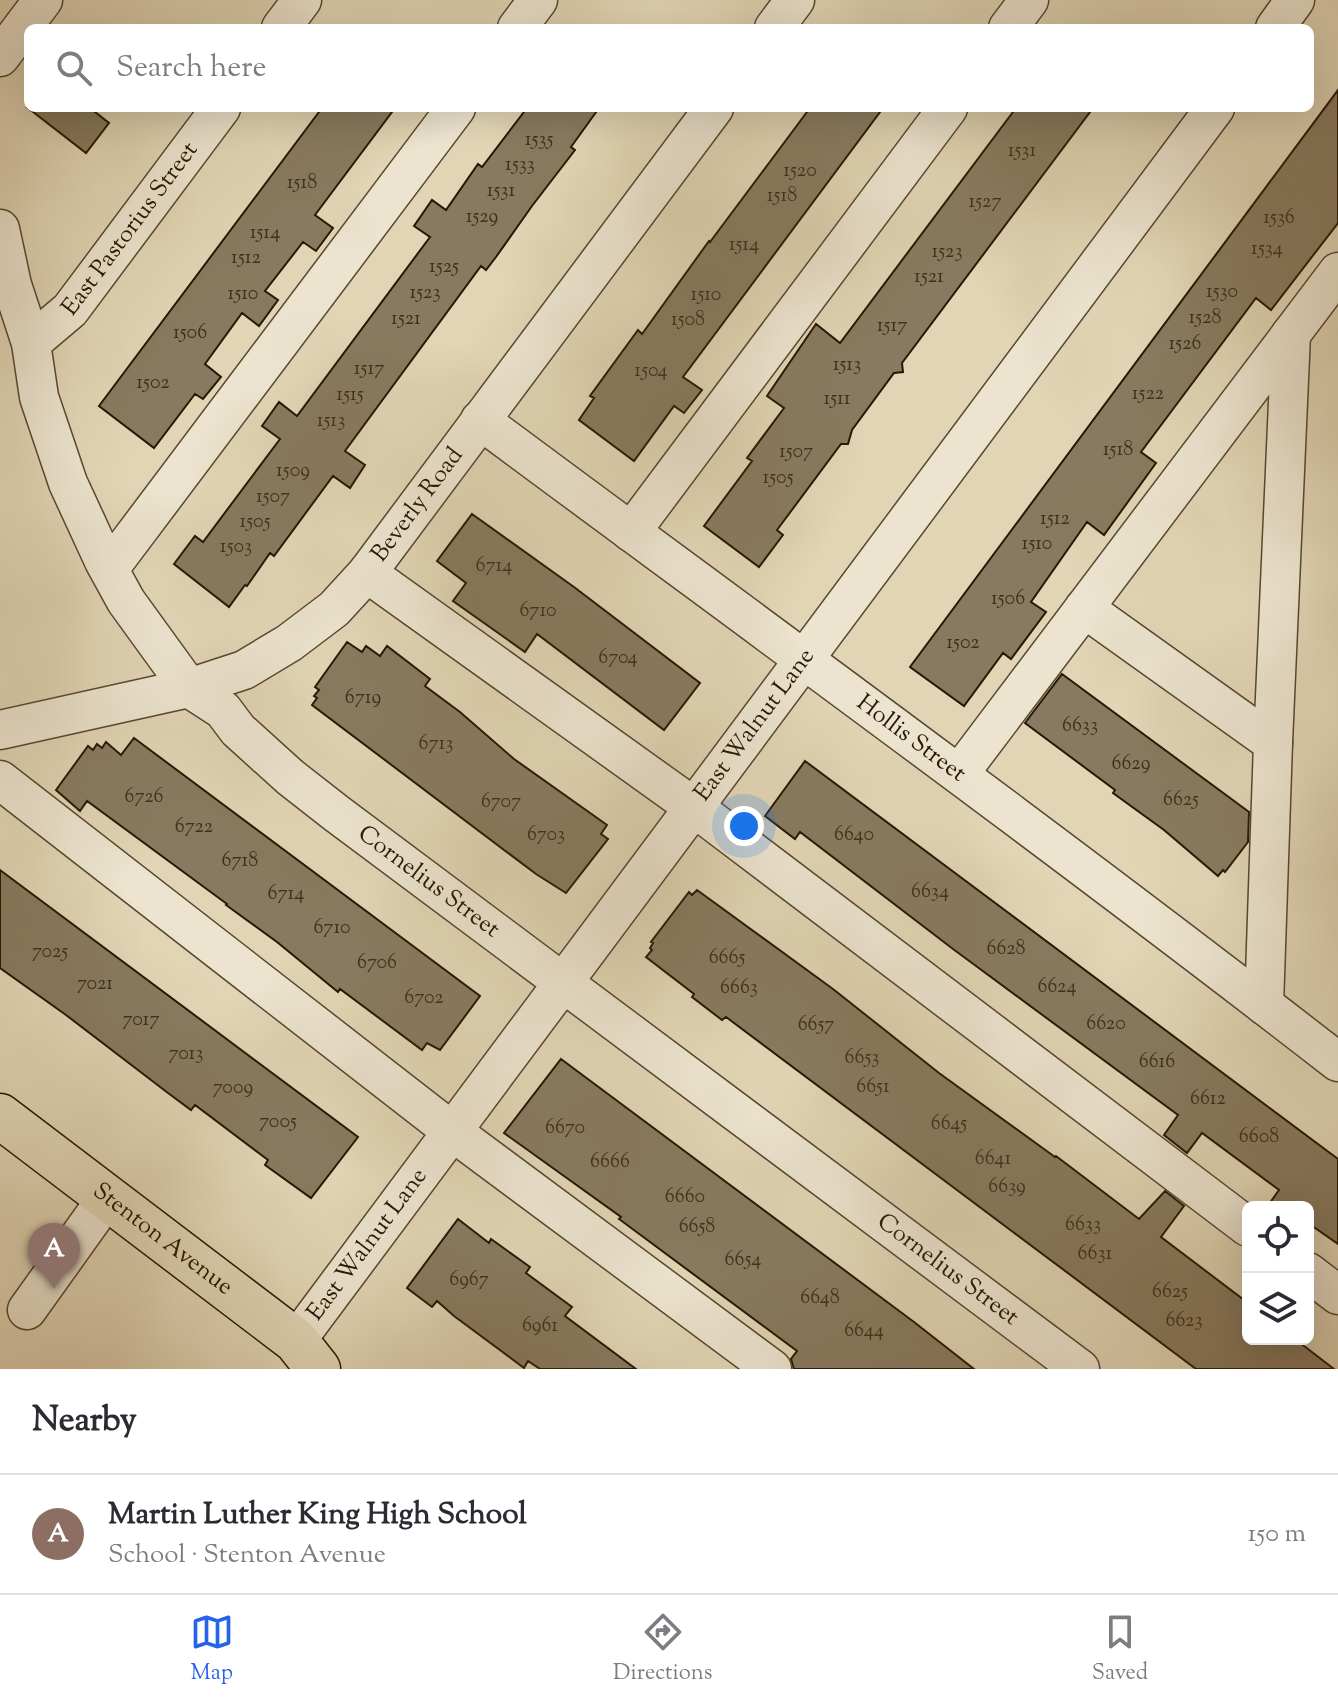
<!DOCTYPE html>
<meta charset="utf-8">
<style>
body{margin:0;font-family:"Sorts Mill Goudy",serif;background:#f2f2f3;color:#2b2b33}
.controls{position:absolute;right:24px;bottom:24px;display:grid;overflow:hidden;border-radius:12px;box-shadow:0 8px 32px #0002}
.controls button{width:72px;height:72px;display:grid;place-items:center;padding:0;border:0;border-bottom:2px solid #e1e1e2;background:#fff;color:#2b2b33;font:40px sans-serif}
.you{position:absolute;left:744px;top:826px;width:28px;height:28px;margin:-20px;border:6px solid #fff;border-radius:50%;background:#1a73e8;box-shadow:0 0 0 12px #1a73e833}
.badge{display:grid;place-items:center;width:52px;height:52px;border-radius:50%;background:#2563eb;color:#fff;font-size:26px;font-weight:700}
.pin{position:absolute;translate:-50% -66px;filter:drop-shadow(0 2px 4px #0008)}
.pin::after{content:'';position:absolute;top:42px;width:28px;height:24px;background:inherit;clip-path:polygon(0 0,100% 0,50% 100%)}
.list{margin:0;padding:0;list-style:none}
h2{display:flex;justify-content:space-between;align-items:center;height:104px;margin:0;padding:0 32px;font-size:34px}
h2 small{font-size:26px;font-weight:400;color:#7c7c81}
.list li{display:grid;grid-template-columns:52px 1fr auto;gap:24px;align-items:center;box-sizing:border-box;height:120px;padding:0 32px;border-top:2px solid #e1e1e2}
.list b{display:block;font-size:30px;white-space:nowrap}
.list p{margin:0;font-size:26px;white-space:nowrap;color:#7c7c81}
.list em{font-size:26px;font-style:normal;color:#7c7c81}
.icon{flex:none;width:44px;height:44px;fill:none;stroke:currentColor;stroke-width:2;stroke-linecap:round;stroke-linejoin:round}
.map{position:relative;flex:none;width:1338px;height:1369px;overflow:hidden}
.search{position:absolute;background:#fff;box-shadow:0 8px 32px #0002;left:24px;right:24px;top:24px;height:88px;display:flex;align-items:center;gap:20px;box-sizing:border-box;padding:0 28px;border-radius:12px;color:#7c7c81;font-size:30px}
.sheet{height:224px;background:#fff}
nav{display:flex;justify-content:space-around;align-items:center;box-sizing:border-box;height:112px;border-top:2px solid #e1e1e2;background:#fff;font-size:22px;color:#7c7c81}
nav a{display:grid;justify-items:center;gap:4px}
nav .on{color:#2563eb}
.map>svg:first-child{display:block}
.building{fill:#887a60;stroke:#271804;stroke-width:2}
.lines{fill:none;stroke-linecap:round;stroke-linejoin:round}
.minor-casing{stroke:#564730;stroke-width:41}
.major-casing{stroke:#271804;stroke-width:47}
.minor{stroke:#ece4cf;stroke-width:38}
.major{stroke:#e1d5b5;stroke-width:44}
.labels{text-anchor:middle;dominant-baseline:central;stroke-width:7;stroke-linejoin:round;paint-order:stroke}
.number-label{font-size:20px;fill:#3f301b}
.street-label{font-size:24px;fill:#271804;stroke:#ece4cf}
</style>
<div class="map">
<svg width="1338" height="1369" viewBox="0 0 1338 1369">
<rect width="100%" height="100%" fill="#e1d5b5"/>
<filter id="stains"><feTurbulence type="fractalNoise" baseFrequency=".0025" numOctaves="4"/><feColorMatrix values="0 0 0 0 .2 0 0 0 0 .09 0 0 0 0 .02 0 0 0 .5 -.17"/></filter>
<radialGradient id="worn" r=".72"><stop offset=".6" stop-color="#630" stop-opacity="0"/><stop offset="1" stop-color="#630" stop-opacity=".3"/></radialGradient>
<path class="building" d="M 1338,90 L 1338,223 L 1271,310 L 1256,298 L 1141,452 L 1156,463 L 1104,535 L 1087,522 L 1031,602 L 1046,612 L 1011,659 L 1003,653 L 964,706 L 910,667 Z
M 28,108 L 90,108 L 109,123 L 86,153 Z
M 322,108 L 395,108 L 315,215 L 333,228 L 316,251 L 303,242 L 265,291 L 278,300 L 259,326 L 242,313 L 205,364 L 221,377 L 203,399 L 195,394 L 154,448 L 99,406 Z
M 527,108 L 599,108 L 571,147 L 575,150 L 532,206 L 496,257 L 486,270 L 481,266 L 345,451 L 365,465 L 350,488 L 333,476 L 274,556 L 270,553 L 247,586 L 245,585 L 229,607 L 174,564 L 195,536 L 203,542 L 280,439 L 262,426 L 279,402 L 297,416 L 430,237 L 414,226 L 432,200 L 446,210 L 478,164 L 482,167 Z
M 810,108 L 883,108 L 683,377 L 702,390 L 684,413 L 674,406 L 634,461 L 579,420 L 594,398 L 590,396 L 638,330 L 642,334 L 709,241 L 710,242 Z
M 1016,108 L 1093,108 L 902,363 L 903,372 L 894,373 L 852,430 L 848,444 L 841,444 L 777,530 L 783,535 L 759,567 L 704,526 L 752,461 L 747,458 L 784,408 L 767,396 L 816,324 L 840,343 Z
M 472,514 L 574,587 L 700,683 L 664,730 L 537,634 L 525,652 L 453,601 L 466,583 L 437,561 Z
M 347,642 L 362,652 L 366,646 L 380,656 L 387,646 L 430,679 L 425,686 L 460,712 L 514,759 L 607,825 L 601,834 L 608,839 L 566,893 L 536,874 L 312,705 L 317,698 L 314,696 L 319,690 L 315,687 Z
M 1062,674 L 1249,812 L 1248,842 L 1225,872 L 1223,870 L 1218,876 L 1164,830 L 1113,793 L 1115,790 L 1025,723 Z
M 134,738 L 480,996 L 440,1050 L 427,1043 L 422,1050 L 340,989 L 338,992 L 277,942 L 226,905 L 227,904 L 87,801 L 80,811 L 56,790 L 88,746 L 93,750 L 97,744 L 102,748 L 106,742 L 121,755 Z
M 805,761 L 1338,1159 L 1338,1244 L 1308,1223 L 1308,1207 L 1267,1207 L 1279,1190 L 1202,1133 L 1187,1153 L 1164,1135 L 1178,1115 L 953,949 L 800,832 L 795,839 L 765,816 Z
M 0,870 L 358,1137 L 311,1198 L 265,1165 L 268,1160 L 195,1105 L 191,1110 L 168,1093 L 66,1015 L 0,968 Z
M 697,890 L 833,989 L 939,1073 L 1055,1157 L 1056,1156 L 1139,1219 L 1165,1191 L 1184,1206 L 1161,1237 L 1248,1303 L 1248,1339 L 1295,1339 L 1334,1369 L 1196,1369 L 726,1017 L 722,1020 L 692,997 L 694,994 L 646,957 L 652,950 L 650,948 L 653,943 L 651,942 L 689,892 L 692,895 Z
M 561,1059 L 914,1322 L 974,1369 L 794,1369 L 791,1359 L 797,1351 L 619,1219 L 621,1217 L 504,1133 Z
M 458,1219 L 489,1243 L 491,1239 L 530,1267 L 526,1273 L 572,1307 L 565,1316 L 636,1369 L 540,1369 L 528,1361 L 524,1368 L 454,1316 L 437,1301 L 432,1307 L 407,1288 Z"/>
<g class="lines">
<defs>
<g id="minor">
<path d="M 281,28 L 302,0"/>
<path d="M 517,28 L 538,0"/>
<path d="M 774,28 L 795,0"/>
<path d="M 1008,28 L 1029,0"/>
<path d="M 1275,28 L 1295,0"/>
<path d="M 0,57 L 43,0"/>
<path id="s1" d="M 0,229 L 12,285 L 31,343 L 39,397 L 68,483 L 104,561 L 126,601 L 189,688 L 223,710 L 238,730 L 290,777 L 336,813 L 1080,1369"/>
<path id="s2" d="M 31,343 L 70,310 L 221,108"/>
<path id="s3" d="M 480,420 C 767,633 1056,843 1338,1062"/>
<path d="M 631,532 L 948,108"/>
<path d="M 109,569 L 456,108"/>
<path d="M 367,573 L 695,808 L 1248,1227"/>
<path d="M 1084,608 L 1273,743 L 1264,1005"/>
<path id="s4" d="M 0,730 L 189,688 L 244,670 L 289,643 L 334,609 L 367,573 L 714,108"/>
<path d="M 1273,743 L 1291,334"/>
<path d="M 959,774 L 1338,272"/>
<path d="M 0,780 L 453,1132 L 772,1369"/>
<path d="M 1308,1272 L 1338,1295"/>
<path d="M 27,1310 L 107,1198"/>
<path id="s5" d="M 296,1341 L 1215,108"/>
</g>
<g id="major">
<path id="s6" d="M 0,1116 L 296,1341 L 318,1369"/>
</g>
</defs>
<use href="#minor" class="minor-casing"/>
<use href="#major" class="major-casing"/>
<use href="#minor" class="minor"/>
<use href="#major" class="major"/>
</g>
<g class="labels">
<g class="number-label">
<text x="539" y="140">1535</text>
<text x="1022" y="151">1531</text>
<text x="520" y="165">1533</text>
<text x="800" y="171">1520</text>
<text x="302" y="183">1518</text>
<text x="501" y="191">1531</text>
<text x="782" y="196">1518</text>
<text x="985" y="202">1527</text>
<text x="482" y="217">1529</text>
<text x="1279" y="218">1536</text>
<text x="265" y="233">1514</text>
<text x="744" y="245">1514</text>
<text x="1267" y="249">1534</text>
<text x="947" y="252">1523</text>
<text x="246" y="258">1512</text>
<text x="444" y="267">1525</text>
<text x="929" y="277">1521</text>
<text x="1222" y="292">1530</text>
<text x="425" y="293">1523</text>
<text x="243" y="294">1510</text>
<text x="706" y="295">1510</text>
<text x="1205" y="318">1528</text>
<text x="406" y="319">1521</text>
<text x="688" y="320">1508</text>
<text x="892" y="326">1517</text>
<text x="190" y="333">1506</text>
<text x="1185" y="344">1526</text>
<text x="847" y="365">1513</text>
<text x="369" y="369">1517</text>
<text x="651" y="371">1504</text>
<text x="153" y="383">1502</text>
<text x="1148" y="394">1522</text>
<text x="350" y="395">1515</text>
<text x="837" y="399">1511</text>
<text x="331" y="421">1513</text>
<text x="1118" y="450">1518</text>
<text x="796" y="452">1507</text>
<text x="293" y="471">1509</text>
<text x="778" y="478">1505</text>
<text x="273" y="497">1507</text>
<text x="1055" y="519">1512</text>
<text x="255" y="522">1505</text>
<text x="1037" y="544">1510</text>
<text x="236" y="547">1503</text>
<text x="494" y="566">6714</text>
<text x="1008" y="599">1506</text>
<text x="538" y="611">6710</text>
<text x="963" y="643">1502</text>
<text x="618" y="658">6704</text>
<text x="363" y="698">6719</text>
<text x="1080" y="726">6633</text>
<text x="436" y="744">6713</text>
<text x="1131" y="764">6629</text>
<text x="144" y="797">6726</text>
<text x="1181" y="800">6625</text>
<text x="501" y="802">6707</text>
<text x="194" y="827">6722</text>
<text x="546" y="835">6703</text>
<text x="854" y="835">6640</text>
<text x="240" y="861">6718</text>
<text x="930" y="892">6634</text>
<text x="286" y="894">6714</text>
<text x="332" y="928">6710</text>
<text x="1006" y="949">6628</text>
<text x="50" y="952">7025</text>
<text x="727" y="958">6665</text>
<text x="377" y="963">6706</text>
<text x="95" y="984">7021</text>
<text x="1057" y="987">6624</text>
<text x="739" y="988">6663</text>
<text x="424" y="998">6702</text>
<text x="141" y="1020">7017</text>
<text x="1106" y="1024">6620</text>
<text x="816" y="1025">6657</text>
<text x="186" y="1054">7013</text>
<text x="862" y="1058">6653</text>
<text x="1157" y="1062">6616</text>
<text x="873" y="1087">6651</text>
<text x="233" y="1088">7009</text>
<text x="1208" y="1099">6612</text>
<text x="278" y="1122">7005</text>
<text x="949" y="1124">6645</text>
<text x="565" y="1128">6670</text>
<text x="1259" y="1137">6608</text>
<text x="993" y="1159">6641</text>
<text x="610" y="1162">6666</text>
<text x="1007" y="1187">6639</text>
<text x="685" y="1197">6660</text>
<text x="1083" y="1225">6633</text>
<text x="697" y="1227">6658</text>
<text x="1095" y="1254">6631</text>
<text x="743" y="1260">6654</text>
<text x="469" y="1280">6967</text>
<text x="1170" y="1292">6625</text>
<text x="820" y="1298">6648</text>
<text x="1184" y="1321">6623</text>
<text x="540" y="1326">6961</text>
<text x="864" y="1331">6644</text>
</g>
<g class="street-label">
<text stroke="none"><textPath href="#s2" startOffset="152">East Pastorius Street</textPath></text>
<text stroke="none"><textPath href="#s4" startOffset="494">Beverly Road</textPath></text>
<text stroke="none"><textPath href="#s5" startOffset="768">East Walnut Lane</textPath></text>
<text stroke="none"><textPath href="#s3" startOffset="536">Hollis Street</textPath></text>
<text stroke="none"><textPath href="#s1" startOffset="812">Cornelius Street</textPath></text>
<text stroke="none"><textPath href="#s6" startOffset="204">Stenton Avenue</textPath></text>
<text stroke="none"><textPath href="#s5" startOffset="120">East Walnut Lane</textPath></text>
<text stroke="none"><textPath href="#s1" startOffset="1460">Cornelius Street</textPath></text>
</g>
</g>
<rect width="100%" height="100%" filter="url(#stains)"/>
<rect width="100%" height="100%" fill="url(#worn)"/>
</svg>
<div class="controls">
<button><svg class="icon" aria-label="locate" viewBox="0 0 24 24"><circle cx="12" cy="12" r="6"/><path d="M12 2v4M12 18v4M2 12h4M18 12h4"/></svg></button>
<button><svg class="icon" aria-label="layers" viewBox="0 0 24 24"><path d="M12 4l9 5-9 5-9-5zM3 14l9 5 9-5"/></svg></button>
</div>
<div class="you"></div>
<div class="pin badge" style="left:54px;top:1289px;background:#8d6e63">A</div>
<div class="search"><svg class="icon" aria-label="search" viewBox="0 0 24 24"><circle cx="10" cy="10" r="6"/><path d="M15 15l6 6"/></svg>Search here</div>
</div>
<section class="sheet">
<h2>Nearby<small></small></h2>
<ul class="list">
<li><span class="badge" style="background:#8d6e63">A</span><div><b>Martin Luther King High School</b><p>School · Stenton Avenue</p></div><em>150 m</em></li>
</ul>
</section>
<nav>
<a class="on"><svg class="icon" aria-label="map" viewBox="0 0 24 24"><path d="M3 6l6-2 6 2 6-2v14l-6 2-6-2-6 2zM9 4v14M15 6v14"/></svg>Map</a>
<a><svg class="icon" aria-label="directions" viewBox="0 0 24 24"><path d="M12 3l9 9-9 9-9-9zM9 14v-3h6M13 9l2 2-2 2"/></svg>Directions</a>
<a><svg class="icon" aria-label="saved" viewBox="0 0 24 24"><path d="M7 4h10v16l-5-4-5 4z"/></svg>Saved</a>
</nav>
